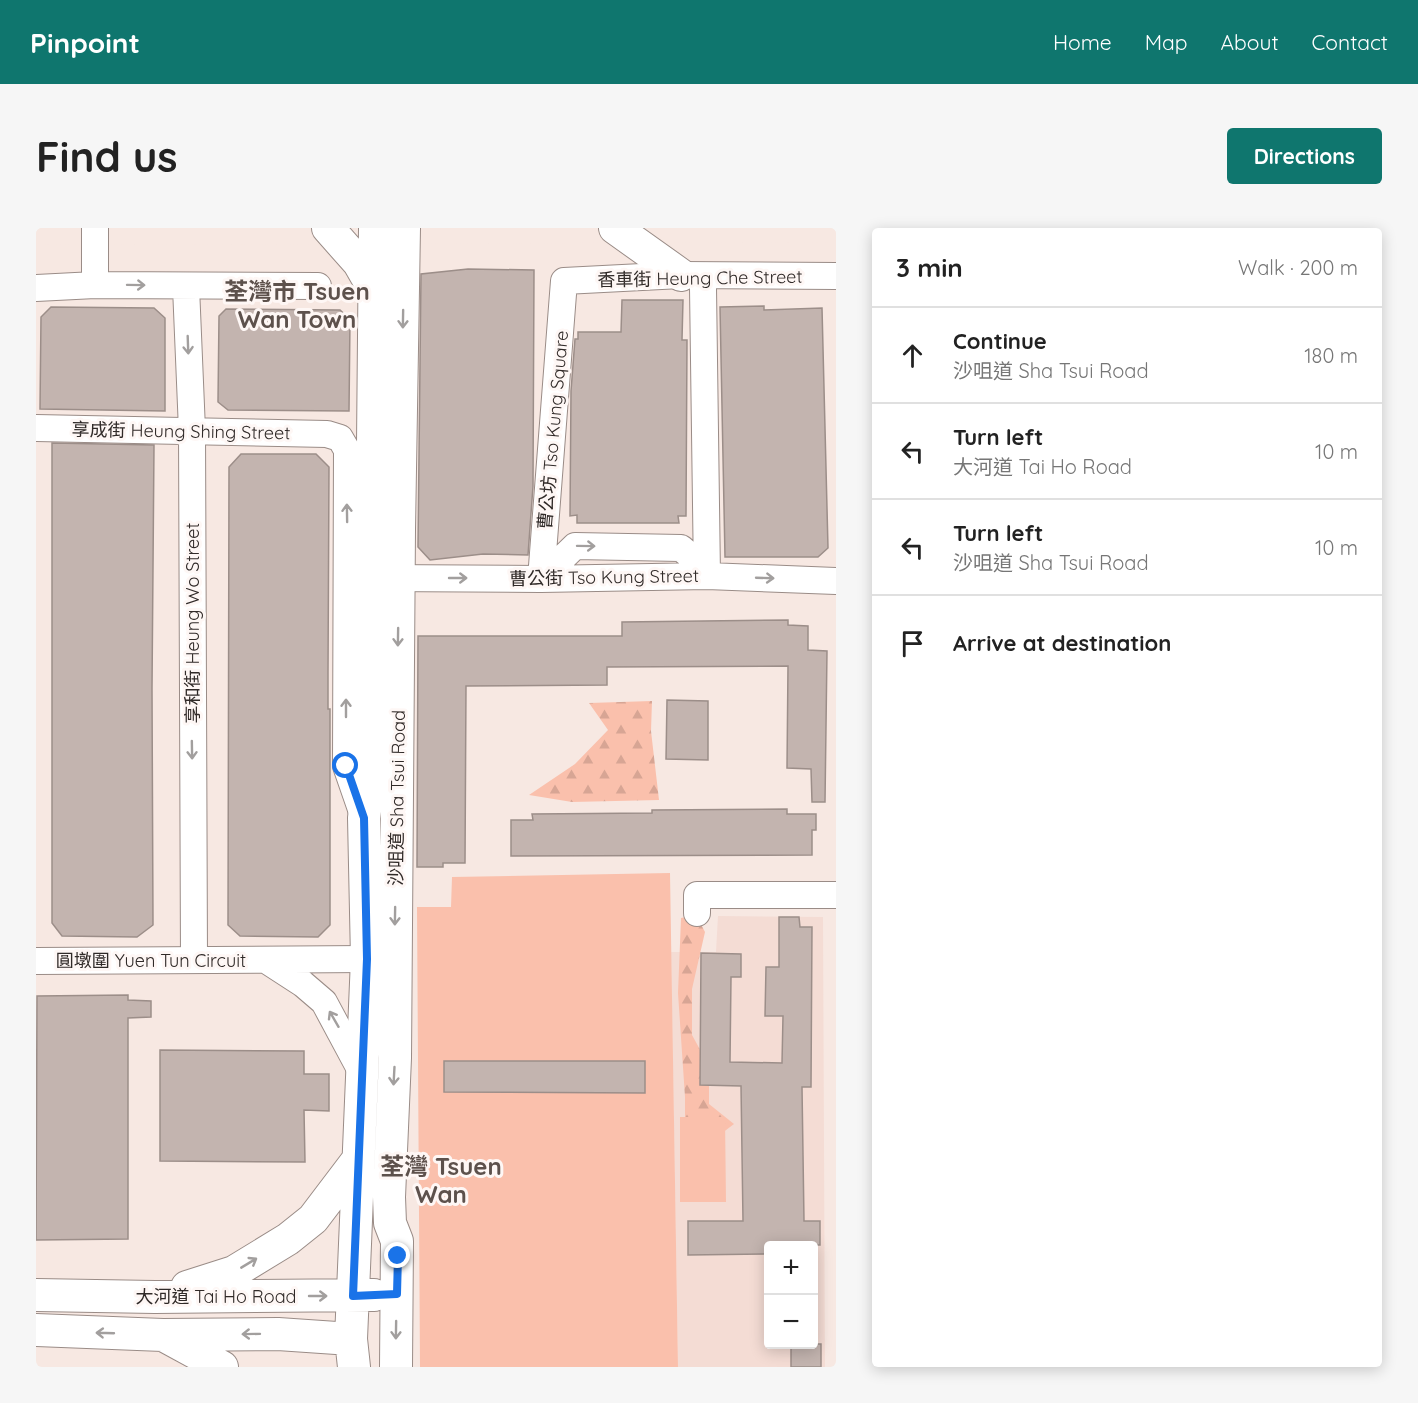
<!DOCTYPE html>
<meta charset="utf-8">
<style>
body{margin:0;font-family:Quicksand,"Noto Sans TC",sans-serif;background:#f6f6f6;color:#222}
.controls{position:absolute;right:18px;bottom:18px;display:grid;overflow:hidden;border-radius:6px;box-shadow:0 3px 15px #0003}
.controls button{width:54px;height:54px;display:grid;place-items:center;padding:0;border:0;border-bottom:2px solid #e0e0e0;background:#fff;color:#222;font:30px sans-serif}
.stop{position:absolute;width:18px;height:18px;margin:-14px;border:4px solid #1a73e8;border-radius:50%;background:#fff}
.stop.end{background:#1a73e8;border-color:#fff;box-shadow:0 2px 6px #0008}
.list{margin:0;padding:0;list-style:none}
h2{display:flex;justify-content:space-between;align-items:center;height:78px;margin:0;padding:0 24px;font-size:26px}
h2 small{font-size:20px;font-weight:400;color:#767676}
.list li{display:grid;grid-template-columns:39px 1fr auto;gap:18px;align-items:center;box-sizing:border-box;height:96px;padding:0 24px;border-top:2px solid #e0e0e0}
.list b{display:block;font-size:22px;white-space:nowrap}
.list p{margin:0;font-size:20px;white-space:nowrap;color:#767676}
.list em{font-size:20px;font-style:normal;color:#767676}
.icon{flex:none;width:33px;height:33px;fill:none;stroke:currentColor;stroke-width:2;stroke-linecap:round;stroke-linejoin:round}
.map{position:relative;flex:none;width:800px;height:1139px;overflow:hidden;border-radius:6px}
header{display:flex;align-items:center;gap:36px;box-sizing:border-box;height:84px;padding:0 30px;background:#0f766e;color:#fff}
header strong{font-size:28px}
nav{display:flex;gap:33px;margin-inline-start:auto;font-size:21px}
.intro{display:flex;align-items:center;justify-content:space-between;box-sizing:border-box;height:144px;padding:0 36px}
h1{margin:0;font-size:42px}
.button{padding:15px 27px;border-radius:6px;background:#0f766e;color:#fff;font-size:21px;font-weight:700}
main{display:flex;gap:36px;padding:0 36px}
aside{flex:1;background:#fff;border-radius:6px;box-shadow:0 3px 15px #0003}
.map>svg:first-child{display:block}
.built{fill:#f4dcd4;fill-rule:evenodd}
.forest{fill:url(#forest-firs)}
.park{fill:#fac0ac}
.pier{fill:#f7e8e2}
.building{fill:#c3b4af;stroke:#9c8e89;stroke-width:1.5}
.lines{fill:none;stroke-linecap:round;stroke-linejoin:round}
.minor-casing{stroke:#9a8c87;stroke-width:28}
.major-casing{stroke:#9a8c87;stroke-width:34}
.minor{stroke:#fff;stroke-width:26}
.major{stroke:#fff;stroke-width:32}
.oneway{stroke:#a29f9e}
.route{stroke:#1a73e8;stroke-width:8}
.labels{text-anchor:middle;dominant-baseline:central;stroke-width:6;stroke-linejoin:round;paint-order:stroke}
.street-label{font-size:18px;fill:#302a28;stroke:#fef7f5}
.district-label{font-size:24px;font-weight:bold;fill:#5d514c;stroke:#fef7f5}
</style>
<header>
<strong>Pinpoint</strong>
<nav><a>Home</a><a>Map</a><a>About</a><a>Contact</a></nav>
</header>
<div class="intro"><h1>Find us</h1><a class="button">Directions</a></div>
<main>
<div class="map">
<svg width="800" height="1139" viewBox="0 0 800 1139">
<defs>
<pattern id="forest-firs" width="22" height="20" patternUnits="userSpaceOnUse" patternTransform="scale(1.5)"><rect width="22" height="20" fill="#fac0ac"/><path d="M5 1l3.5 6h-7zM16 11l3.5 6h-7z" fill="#d7a594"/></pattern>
</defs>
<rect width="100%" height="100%" fill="#f7e8e2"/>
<path class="built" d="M 682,688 L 787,689 L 789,1139 L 642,1139 L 635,724 L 680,724 ZM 732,1018 L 778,1018 L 778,1116 L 732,1116 Z"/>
<path class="forest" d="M 616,473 L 615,503 L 623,572 L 536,574 L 493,567 L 539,536 L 572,502 L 553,475 Z
M 660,687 L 669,704 L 656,761 L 656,807 L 673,838 L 673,876 L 698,896 L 673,915 L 649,956 L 649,869 L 642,765 L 645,690 Z"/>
<path class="park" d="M 634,645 L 642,1139 L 384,1139 L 381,679 L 415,679 L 416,649 Z
M 644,889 L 689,889 L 690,974 L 644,974 Z"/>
<path class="pier" d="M 0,0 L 800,0 L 800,14 L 0,17 Z"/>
<path class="building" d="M 432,41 L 498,42 L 497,258 L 492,327 L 447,326 L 394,332 L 382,319 L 385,46 Z
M 586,72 L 647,72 L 646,112 L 651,112 L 650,288 L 642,288 L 643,295 L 541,295 L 541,287 L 534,288 L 535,163 L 539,111 L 542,111 L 542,104 L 585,104 Z
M 728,78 L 728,82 L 786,80 L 792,320 L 782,329 L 689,329 L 684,79 Z
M 15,79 L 118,80 L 129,90 L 129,183 L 4,181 L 5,89 Z
M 190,81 L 304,82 L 314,91 L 313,183 L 192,182 L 182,174 L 183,88 Z
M 16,215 L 118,217 L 116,460 L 117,697 L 101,709 L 26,708 L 16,695 Z
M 205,226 L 280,226 L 293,239 L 292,446 L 292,481 L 294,481 L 294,697 L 282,709 L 204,708 L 192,697 L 193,239 Z
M 752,392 L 752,397 L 772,398 L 772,422 L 791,423 L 789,574 L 776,574 L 775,541 L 751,540 L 752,438 L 571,439 L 571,457 L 430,458 L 429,635 L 407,635 L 407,639 L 381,639 L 382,408 L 586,408 L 586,394 Z
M 631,472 L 672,473 L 672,532 L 630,531 Z
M 751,581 L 751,586 L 780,586 L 780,602 L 776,602 L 776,627 L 475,628 L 475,592 L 497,592 L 496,586 L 616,585 L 616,582 Z
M 743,689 L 763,689 L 764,699 L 776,699 L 775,859 L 766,859 L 768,993 L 784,993 L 784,1017 L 732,1017 L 732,1026 L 652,1027 L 652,993 L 707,993 L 705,858 L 664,857 L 665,725 L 705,726 L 705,749 L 695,749 L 694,834 L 746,835 L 747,788 L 729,788 L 730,739 L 743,739 Z
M 92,767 L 92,772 L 115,773 L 115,789 L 92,790 L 92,1011 L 0,1012 L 1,768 Z
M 124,822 L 268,823 L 268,846 L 293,846 L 293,883 L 268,882 L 269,934 L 124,933 Z
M 408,833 L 609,833 L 609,865 L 408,864 Z
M 755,1116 L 785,1116 L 785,1139 L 755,1139 Z"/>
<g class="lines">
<defs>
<path id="minor" d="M 59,0 L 59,57
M 150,59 L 156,202 L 158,731
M 0,60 L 59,57 L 282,58
M 667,60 L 671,348
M 0,200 L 291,206 L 304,210 L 311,222 L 310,538 L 327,587
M 344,350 L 505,351 L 671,348 L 800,353
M 505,351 L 528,53 L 645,47 L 800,48
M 505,351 L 539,318 L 645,320 L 659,332 L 671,348
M 661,685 L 661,667 L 800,667
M 230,732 L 267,756 L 288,774 L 325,843
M 0,733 L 331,731"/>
<path id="major" d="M 292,0 L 323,35 L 339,63
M 579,0 L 645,47
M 151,1059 L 198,1044 L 252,1011 L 277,991 L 321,933
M 0,1067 L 119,1069 L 338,1067
M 0,1102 L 127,1107 L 242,1106 L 315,1111
M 129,1108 L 186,1139
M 318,1139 L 315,1111 L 331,731 L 328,590 L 334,540 L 339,0
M 360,1139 L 361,1013 L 354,995 L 353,969 L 359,830 L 363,302 L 368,0"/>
</defs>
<use href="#minor" class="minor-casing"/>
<use href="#major" class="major-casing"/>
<use href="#minor" class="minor"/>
<use href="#major" class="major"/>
</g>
<defs><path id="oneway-shaft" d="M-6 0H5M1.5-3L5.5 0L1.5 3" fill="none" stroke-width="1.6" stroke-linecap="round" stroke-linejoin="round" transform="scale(1.5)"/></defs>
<g class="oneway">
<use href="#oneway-shaft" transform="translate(100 57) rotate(1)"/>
<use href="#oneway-shaft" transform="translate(367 91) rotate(91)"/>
<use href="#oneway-shaft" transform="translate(152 117) rotate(88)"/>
<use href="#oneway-shaft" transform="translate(311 285) rotate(-91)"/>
<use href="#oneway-shaft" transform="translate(550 318) rotate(1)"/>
<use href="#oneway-shaft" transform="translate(422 350)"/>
<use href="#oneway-shaft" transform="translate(729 350) rotate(2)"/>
<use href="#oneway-shaft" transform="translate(362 409) rotate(91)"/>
<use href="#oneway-shaft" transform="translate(310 480) rotate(-90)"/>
<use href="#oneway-shaft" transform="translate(156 522) rotate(89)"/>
<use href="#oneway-shaft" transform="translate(359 688) rotate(91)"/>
<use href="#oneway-shaft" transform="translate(298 791) rotate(-120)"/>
<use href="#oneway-shaft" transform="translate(358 848) rotate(93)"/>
<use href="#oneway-shaft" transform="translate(213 1035) rotate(-31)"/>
<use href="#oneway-shaft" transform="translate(282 1068)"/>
<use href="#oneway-shaft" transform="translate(360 1102) rotate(91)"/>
<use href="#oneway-shaft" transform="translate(69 1105) rotate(-178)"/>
<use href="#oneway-shaft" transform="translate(215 1106) rotate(179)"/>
</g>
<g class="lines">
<path class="route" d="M 310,538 L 328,590 L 331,731 L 317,1068 L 361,1066 L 362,1028"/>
</g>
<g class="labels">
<g class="street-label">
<text transform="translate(664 50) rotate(-1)">香車街 Heung Che Street</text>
<text transform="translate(517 202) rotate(-85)">曹公坊 Tso Kung Square</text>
<text transform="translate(145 203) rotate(1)">享成街 Heung Shing Street</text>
<text transform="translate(568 349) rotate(-1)">曹公街 Tso Kung Street</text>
<text transform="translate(156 395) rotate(-90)">享和街 Heung Wo Street</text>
<text transform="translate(361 570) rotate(-89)">沙咀道 Sha Tsui Road</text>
<text x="115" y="732">圓墩圍 Yuen Tun Circuit</text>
<text x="180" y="1068">大河道 Tai Ho Road</text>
</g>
<g class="district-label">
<text x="261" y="63">荃灣市 Tsuen<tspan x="261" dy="28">Wan Town</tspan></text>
<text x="405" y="938">荃灣 Tsuen<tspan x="405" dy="28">Wan</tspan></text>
</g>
</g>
</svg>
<div class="controls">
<button>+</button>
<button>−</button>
</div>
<div class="stop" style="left:310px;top:538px"></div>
<div class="stop end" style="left:362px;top:1028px"></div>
</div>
<aside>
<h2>3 min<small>Walk · 200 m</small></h2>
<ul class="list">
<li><svg class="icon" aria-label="ahead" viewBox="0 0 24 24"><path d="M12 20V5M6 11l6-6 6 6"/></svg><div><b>Continue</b><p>沙咀道 Sha Tsui Road</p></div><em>180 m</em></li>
<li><svg class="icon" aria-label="left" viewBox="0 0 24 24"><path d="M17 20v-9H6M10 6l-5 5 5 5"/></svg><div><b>Turn left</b><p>大河道 Tai Ho Road</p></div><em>10 m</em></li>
<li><svg class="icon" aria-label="left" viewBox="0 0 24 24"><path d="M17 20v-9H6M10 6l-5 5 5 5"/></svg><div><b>Turn left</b><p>沙咀道 Sha Tsui Road</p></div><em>10 m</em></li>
<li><svg class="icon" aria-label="arrive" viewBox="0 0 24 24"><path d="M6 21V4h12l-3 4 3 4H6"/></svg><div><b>Arrive at destination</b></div></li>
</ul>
</aside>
</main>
